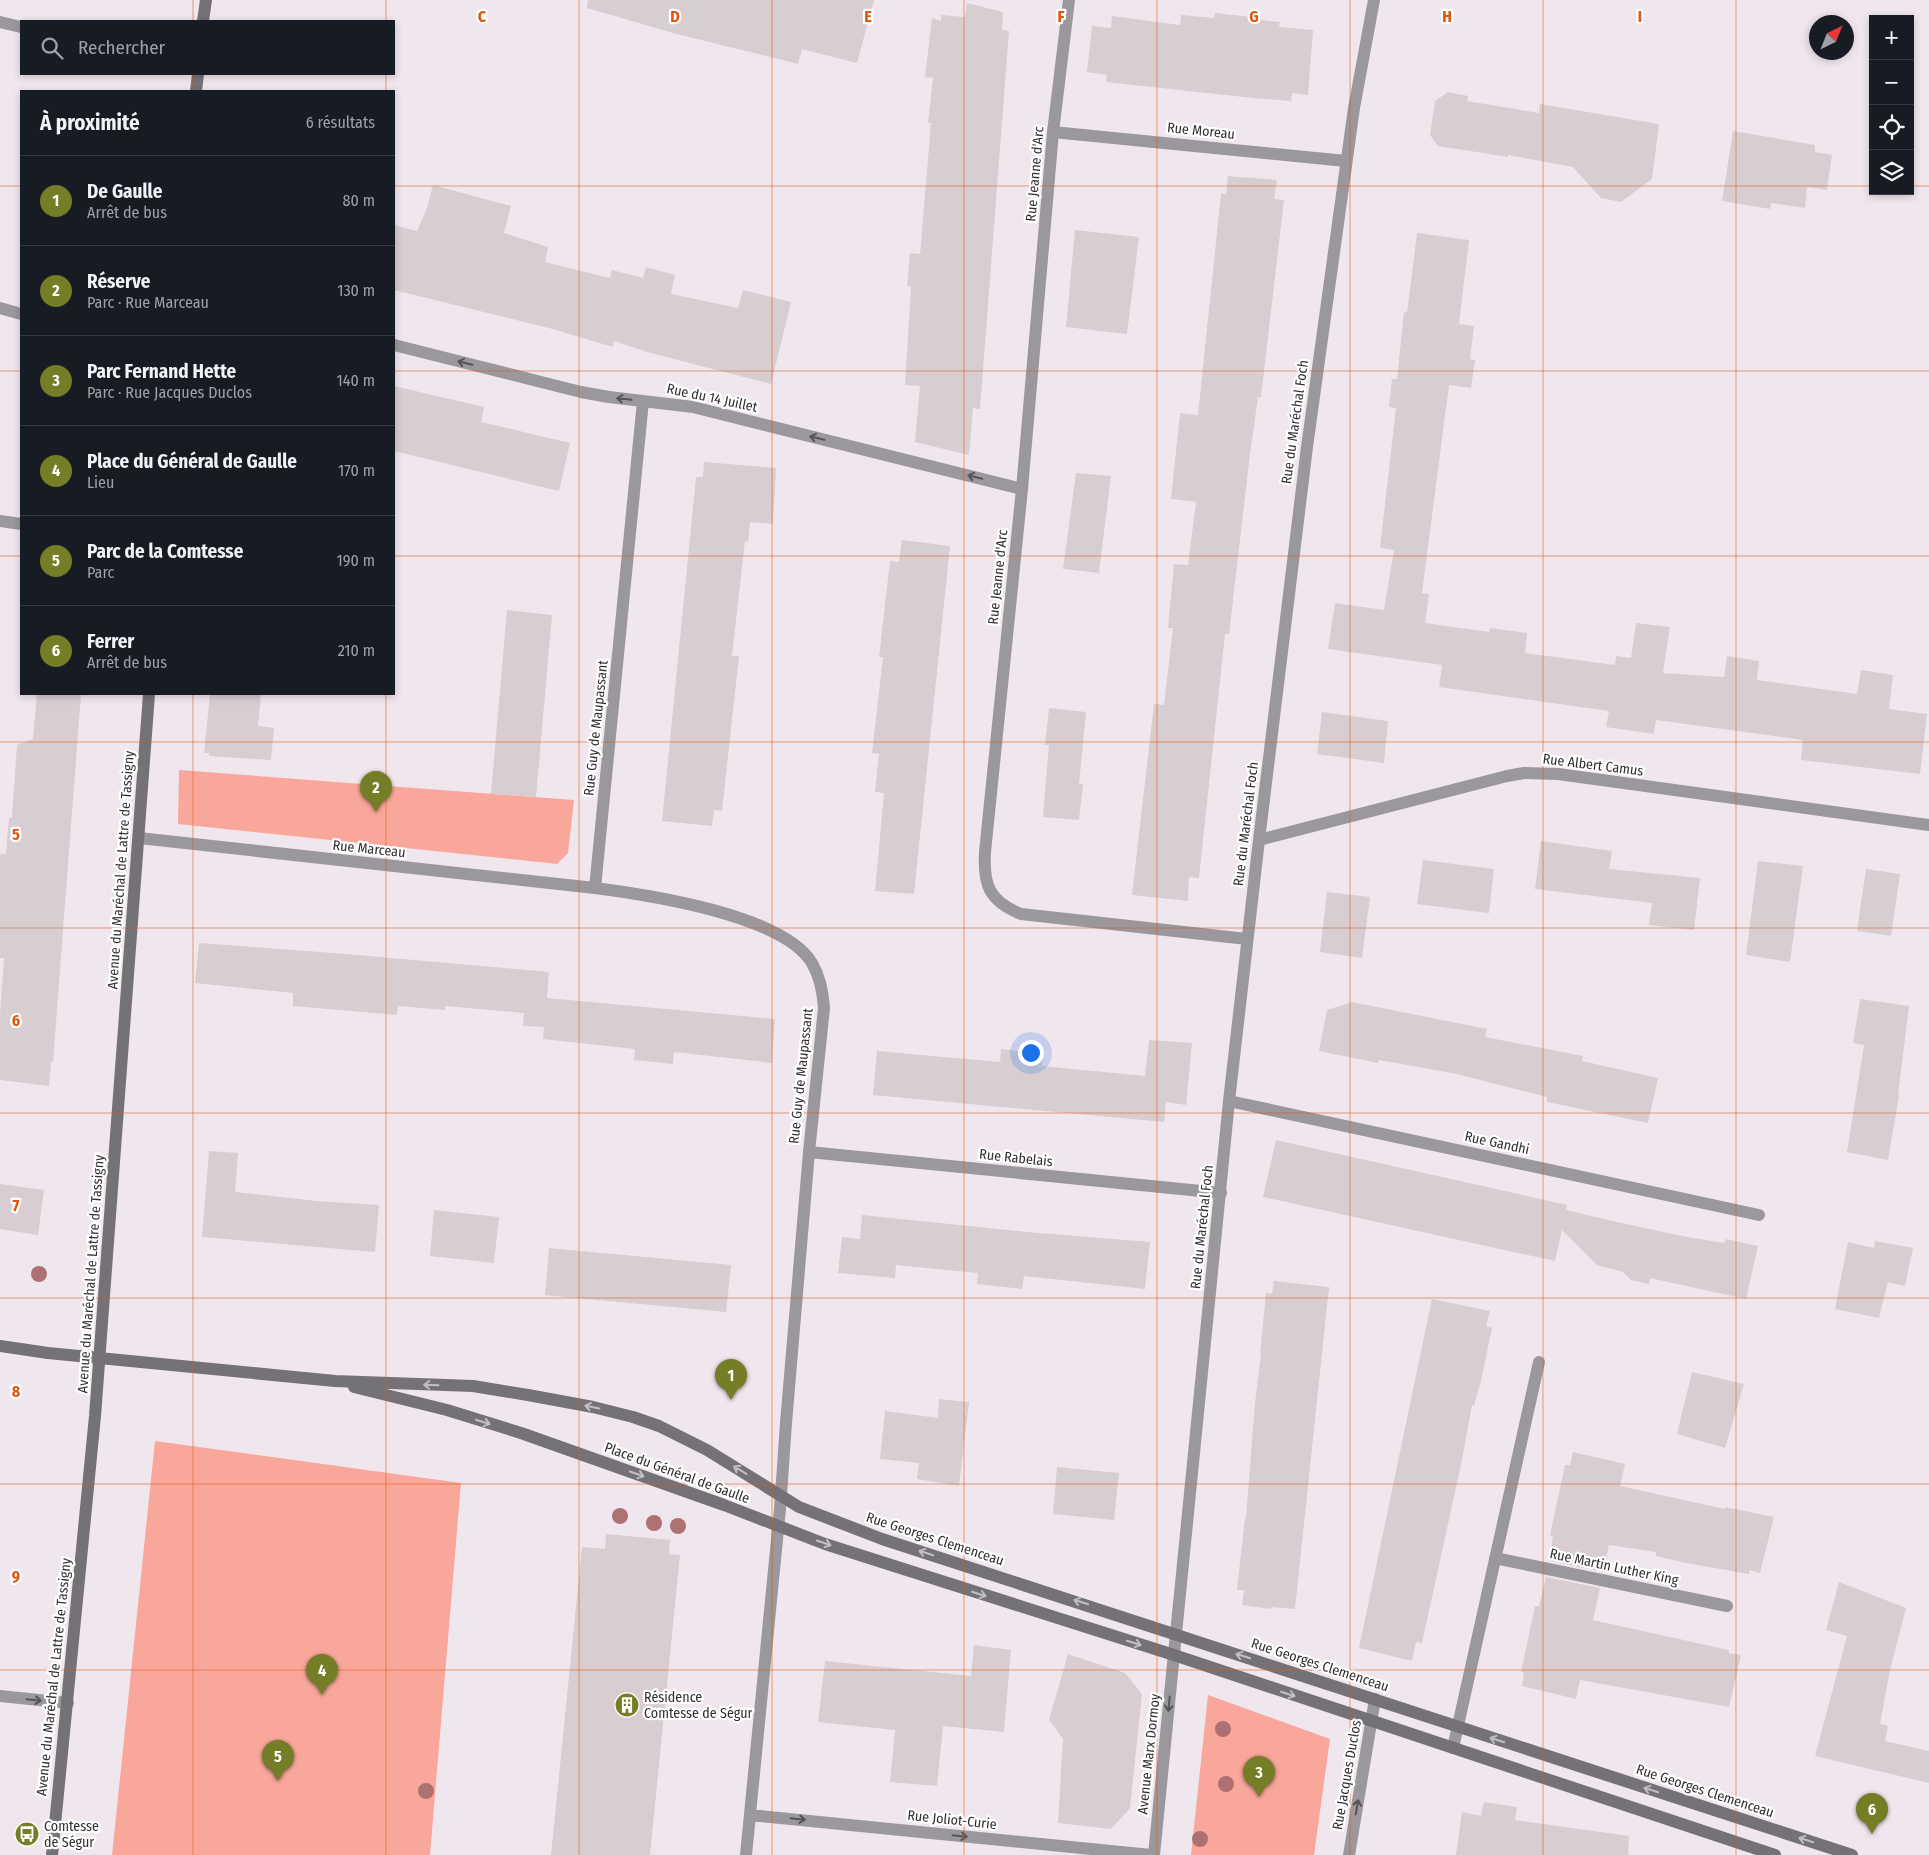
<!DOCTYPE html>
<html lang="fr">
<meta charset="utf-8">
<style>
body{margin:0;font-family:"Fira Sans Condensed",sans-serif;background:#242831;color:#f1f3f6}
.controls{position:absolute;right:15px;top:15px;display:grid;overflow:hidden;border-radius:0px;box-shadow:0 2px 8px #0003}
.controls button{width:45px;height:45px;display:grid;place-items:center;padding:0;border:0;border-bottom:1px solid #363941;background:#171b24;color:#f1f3f6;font:25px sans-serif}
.compass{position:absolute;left:1809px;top:15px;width:45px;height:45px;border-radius:50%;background:#171b24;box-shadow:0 2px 8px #0003;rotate:43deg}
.you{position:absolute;left:1030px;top:1052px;width:18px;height:18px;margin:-12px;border:4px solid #fff;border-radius:50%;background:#1a73e8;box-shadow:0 0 0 8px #1a73e833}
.badge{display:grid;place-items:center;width:32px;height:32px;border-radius:50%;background:#767d27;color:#fff;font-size:16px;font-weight:700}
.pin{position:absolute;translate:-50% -41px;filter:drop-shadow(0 1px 2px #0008)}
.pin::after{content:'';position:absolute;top:26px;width:18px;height:15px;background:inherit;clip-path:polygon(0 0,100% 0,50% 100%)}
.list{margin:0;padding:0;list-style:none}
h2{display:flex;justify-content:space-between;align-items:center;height:65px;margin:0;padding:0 20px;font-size:21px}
h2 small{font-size:16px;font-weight:400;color:#9ea1a6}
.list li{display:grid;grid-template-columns:32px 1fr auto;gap:15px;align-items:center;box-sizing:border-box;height:90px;padding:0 20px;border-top:1px solid #363941}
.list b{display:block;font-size:19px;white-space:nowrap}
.list p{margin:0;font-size:16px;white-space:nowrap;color:#9ea1a6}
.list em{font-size:16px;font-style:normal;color:#9ea1a6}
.icon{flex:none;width:28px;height:28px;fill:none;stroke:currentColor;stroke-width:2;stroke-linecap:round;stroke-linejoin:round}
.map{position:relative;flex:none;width:1929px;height:1855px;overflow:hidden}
.search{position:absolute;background:#171b24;box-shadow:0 2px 8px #0003;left:20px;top:20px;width:375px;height:55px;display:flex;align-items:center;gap:12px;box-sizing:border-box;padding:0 18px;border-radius:0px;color:#9ea1a6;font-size:19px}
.panel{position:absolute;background:#171b24;box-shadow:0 2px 8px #0003;left:20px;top:90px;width:375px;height:605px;border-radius:0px}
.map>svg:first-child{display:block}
.green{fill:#faa79b}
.building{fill:#d8cdd0}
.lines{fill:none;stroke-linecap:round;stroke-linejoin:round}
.street{stroke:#9a989c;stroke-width:12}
.secondary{stroke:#747177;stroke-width:12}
.tree{fill:#ad7172}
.oneway{stroke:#565456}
.oneway2{stroke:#c0bfc2}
.grid{fill:none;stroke:#df570e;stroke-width:1;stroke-opacity:0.55}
.labels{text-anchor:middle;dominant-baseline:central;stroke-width:4.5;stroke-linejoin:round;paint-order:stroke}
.street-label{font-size:14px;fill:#322f31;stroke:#fff}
.poi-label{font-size:14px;fill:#322f31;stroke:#fff;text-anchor:start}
.grid-label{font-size:16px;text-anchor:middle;font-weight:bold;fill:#df570e;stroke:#fff;stroke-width:4.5;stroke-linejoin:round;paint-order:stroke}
</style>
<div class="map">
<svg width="1929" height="1855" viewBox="0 0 1929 1855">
<rect width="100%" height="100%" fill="#f0e7ee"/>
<path class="green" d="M 179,770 L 574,800 L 568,853 L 557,864 L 178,824 Z
M 155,1441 L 461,1483 L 430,1855 L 112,1855 Z
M 1208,1695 L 1330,1739 L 1314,1855 L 1191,1855 Z"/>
<path class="building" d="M 588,0 L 874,0 L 857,63 L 802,49 L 798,64 L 673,33 L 587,8 Z
M 967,3 L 1003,12 L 1002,30 L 1009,31 L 980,409 L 973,408 L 969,455 L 915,442 L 920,386 L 905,385 L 911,287 L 907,286 L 910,253 L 920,254 L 931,123 L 928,123 L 933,78 L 925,77 L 932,18 L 941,21 L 941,15 L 965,17 Z
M 1215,13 L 1261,18 L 1261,20 L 1280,22 L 1279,27 L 1313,30 L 1308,95 L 1292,93 L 1291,101 L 1253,98 L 1106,82 L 1107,75 L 1087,72 L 1092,26 L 1111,28 L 1112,16 L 1180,25 L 1181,15 L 1214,18 Z
M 1448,92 L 1468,96 L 1467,101 L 1539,113 L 1540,104 L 1659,124 L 1652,179 L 1621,202 L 1601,198 L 1573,167 L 1508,155 L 1508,157 L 1438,146 L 1430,135 L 1435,101 Z
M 1733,131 L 1815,145 L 1815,152 L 1832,155 L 1827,190 L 1807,187 L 1805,208 L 1771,203 L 1770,209 L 1722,201 Z
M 1228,176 L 1277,180 L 1274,199 L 1284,200 L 1261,397 L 1258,397 L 1250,454 L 1229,634 L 1225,634 L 1199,878 L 1189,877 L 1188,901 L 1132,895 L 1154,704 L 1164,705 L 1173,628 L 1168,628 L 1174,564 L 1188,565 L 1196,502 L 1171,499 L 1180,413 L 1198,415 L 1221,194 L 1226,194 Z
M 433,185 L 511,206 L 504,233 L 548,247 L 545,262 L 610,278 L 612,270 L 643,278 L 646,267 L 675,275 L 671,294 L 738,308 L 743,290 L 791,302 L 771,384 L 647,352 L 614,341 L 613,347 L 549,328 L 394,290 L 394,225 L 417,231 L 427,208 Z
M 1075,230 L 1139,237 L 1127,334 L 1066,327 Z
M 1417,233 L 1469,240 L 1459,324 L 1474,326 L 1470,359 L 1475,360 L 1471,388 L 1449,385 L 1422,593 L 1429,594 L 1425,623 L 1489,632 L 1490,628 L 1527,633 L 1525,653 L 1615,665 L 1616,656 L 1631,658 L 1636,623 L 1670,627 L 1663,673 L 1724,677 L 1727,656 L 1759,661 L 1757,680 L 1857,694 L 1861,670 L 1893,675 L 1889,709 L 1927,714 L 1920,774 L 1801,760 L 1803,740 L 1656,720 L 1654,734 L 1606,727 L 1609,711 L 1439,687 L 1442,665 L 1328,649 L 1335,603 L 1384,610 L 1394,550 L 1380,548 L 1396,408 L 1389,407 L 1392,379 L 1397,379 L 1404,312 L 1407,313 Z
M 394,386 L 484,407 L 481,422 L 570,443 L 559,491 L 394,451 Z
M 704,462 L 776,468 L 773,524 L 750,522 L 748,542 L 745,541 L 732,656 L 739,656 L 722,811 L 714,810 L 712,826 L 662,821 L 696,477 L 703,477 Z
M 1076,473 L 1111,476 L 1099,573 L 1063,569 Z
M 902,540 L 950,546 L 914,894 L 875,891 L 884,793 L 875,792 L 879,754 L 872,753 L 883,657 L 879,657 L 890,561 L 899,562 Z
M 507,610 L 552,615 L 536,797 L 491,794 Z
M 37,694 L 81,694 L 53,1062 L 51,1062 L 49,1086 L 0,1080 L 0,1014 L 4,958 L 0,958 L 0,854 L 6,854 L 9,818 L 12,818 L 17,745 L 33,739 Z
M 210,694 L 261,694 L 258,726 L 274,728 L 271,760 L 209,756 L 209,753 L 204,753 Z
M 1049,708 L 1086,712 L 1079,784 L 1083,784 L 1079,820 L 1043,817 L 1049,745 L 1045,745 Z
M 1322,712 L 1388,721 L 1384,763 L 1317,754 Z
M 1541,841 L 1612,851 L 1609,869 L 1700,878 L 1694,930 L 1649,925 L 1652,903 L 1535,889 Z
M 1423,860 L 1494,869 L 1489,913 L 1417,904 Z
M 1758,861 L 1803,866 L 1790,962 L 1746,955 Z
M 1866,869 L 1900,874 L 1891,936 L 1857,931 Z
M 1327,892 L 1370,897 L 1362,958 L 1320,952 Z
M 199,943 L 346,954 L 549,972 L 547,998 L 775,1019 L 772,1063 L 674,1052 L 673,1064 L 634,1060 L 635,1049 L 543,1039 L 544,1027 L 523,1026 L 524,1013 L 445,1006 L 445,1010 L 398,1006 L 397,1015 L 293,1006 L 293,993 L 195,983 Z
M 1860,999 L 1909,1006 L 1898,1095 L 1899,1096 L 1888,1160 L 1847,1152 L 1864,1045 L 1853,1043 Z
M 1352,1002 L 1487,1029 L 1485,1037 L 1583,1056 L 1582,1061 L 1658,1078 L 1648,1123 L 1547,1102 L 1547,1097 L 1457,1074 L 1379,1060 L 1378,1063 L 1319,1051 L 1327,1010 Z
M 1149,1040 L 1192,1043 L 1186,1105 L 1166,1102 L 1164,1122 L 873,1095 L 877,1051 L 1000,1062 L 1001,1049 L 1043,1054 L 1042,1066 L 1145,1076 Z
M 1276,1140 L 1567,1205 L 1566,1210 L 1617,1222 L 1687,1237 L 1724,1243 L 1726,1239 L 1758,1246 L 1746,1299 L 1650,1278 L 1649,1284 L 1631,1280 L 1623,1272 L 1597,1265 L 1562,1230 L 1555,1261 L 1263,1197 Z
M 209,1151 L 238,1153 L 235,1192 L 317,1201 L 379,1205 L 375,1252 L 202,1237 Z
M 0,1184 L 44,1190 L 38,1235 L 0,1229 Z
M 434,1210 L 499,1217 L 494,1263 L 430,1256 Z
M 862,1215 L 1028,1232 L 1150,1242 L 1145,1289 L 1024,1276 L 1022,1289 L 977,1284 L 978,1273 L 896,1265 L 895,1278 L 838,1273 L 842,1237 L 860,1239 Z
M 1875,1241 L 1913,1248 L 1905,1286 L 1888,1282 L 1879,1318 L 1835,1309 L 1848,1242 L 1874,1248 Z
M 549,1248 L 731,1265 L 726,1312 L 545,1295 Z
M 1274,1281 L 1329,1287 L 1295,1609 L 1271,1607 L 1271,1609 L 1242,1605 L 1244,1590 L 1237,1590 L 1245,1518 L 1246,1518 L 1255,1403 L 1261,1354 L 1260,1354 L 1266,1293 L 1272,1294 Z
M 1432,1299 L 1490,1311 L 1486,1326 L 1492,1328 L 1481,1381 L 1474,1406 L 1472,1405 L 1462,1460 L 1422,1643 L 1416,1642 L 1412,1661 L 1359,1648 Z
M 1692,1372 L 1744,1384 L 1725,1448 L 1677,1434 Z
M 939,1399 L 969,1402 L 959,1486 L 917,1479 L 919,1463 L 880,1459 L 885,1411 L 938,1418 Z
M 1573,1452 L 1625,1464 L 1620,1486 L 1725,1509 L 1725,1507 L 1774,1517 L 1760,1573 L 1749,1570 L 1749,1574 L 1686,1563 L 1656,1556 L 1656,1552 L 1609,1545 L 1603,1572 L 1551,1561 L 1554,1550 L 1551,1549 L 1553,1537 L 1550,1535 L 1565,1465 L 1570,1465 Z
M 1057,1467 L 1119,1473 L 1114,1520 L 1053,1514 Z
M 606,1534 L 670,1540 L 669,1554 L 680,1555 L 650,1855 L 551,1855 L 582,1547 L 605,1549 Z
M 1546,1577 L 1600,1588 L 1593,1620 L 1729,1650 L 1729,1653 L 1741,1655 L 1729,1707 L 1580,1680 L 1576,1699 L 1522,1686 L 1524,1673 L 1521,1672 L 1535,1606 L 1539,1606 Z
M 1839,1582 L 1906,1608 L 1890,1670 L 1880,1724 L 1888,1726 L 1885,1741 L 1929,1751 L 1929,1783 L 1815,1756 L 1847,1636 L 1826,1630 Z
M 974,1645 L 1011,1650 L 1004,1732 L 943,1726 L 937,1786 L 890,1782 L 895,1730 L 818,1722 L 825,1661 L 971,1676 Z
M 1068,1654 L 1125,1673 L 1142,1694 L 1130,1808 L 1111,1829 L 1058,1823 L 1063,1739 L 1049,1720 Z
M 1484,1802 L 1517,1807 L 1515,1820 L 1629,1836 L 1628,1855 L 1456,1855 L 1462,1812 L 1481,1816 Z"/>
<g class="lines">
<path class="street" d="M 1069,0 L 1053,132 L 1022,489 L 985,852 C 983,885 989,901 1021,914 L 1247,939
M 0,22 L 21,27
M 1053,132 L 1346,161
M 0,308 L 21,314
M 394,345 L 581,392 L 609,397 L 693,407 L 1022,489
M 643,401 L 595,888 C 649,895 783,915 812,963 C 820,977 823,992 824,1008 L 809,1152 L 786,1423 L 780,1509 L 746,1855
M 0,521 L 21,524
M 139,838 L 595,888
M 1259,840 L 1507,776 L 1524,773 L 1558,774 L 1929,825
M 1229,1101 L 1759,1215
M 809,1152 L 1221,1193
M 1495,1558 L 1727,1606
M 0,1696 L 68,1703
M 1453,1748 L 1539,1362
M 750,1815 L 1151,1855
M 1154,1855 L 1229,1101 L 1259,840 L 1307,447 L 1354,108 L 1374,0
M 1349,1855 L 1375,1699"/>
<path class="secondary" d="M 203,21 L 206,0
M 196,91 L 198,74
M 0,1346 L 48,1353 L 335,1381 L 473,1386 L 528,1395 L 593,1407 L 633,1417 L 659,1426 L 707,1450 L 799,1507 L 882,1539 L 1852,1855
M 354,1387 L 447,1410 L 521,1433 L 724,1505 L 825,1544 L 1174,1655 L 1775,1855
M 52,1855 L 95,1416 L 149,694"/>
</g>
<g class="tree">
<circle cx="39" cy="1274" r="8"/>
<circle cx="620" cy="1516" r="8"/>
<circle cx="654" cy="1523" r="8"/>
<circle cx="678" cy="1526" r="8"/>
<circle cx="1223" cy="1729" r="8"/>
<circle cx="1226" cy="1784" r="8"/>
<circle cx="426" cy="1791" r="8"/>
<circle cx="1200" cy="1839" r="8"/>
</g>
<defs><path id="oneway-shaft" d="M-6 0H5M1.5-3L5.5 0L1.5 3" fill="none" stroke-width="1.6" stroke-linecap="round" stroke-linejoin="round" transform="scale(1.25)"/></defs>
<g class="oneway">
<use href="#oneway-shaft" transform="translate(465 363) rotate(-166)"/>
<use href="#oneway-shaft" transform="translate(624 399) rotate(-174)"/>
<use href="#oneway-shaft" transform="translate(817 438) rotate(-166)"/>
<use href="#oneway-shaft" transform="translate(975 477) rotate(-166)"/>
<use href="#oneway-shaft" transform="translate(34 1700) rotate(6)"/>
<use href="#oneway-shaft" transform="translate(1169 1704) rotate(96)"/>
<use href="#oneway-shaft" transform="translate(1357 1807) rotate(-80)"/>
<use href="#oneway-shaft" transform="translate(798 1819) rotate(6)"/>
<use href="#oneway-shaft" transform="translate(960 1836) rotate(6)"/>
</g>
<g class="oneway2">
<use href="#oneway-shaft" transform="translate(431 1385) rotate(-178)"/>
<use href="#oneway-shaft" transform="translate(592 1407) rotate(-168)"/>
<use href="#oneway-shaft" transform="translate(483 1422) rotate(17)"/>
<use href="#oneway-shaft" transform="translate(740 1470) rotate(-149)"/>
<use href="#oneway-shaft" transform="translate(637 1474) rotate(19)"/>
<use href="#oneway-shaft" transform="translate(824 1543) rotate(19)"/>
<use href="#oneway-shaft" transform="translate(926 1553) rotate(-162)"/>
<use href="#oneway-shaft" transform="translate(979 1594) rotate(18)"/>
<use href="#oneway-shaft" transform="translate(1081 1602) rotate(-162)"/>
<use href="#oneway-shaft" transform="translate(1134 1643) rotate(17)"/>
<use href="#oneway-shaft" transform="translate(1243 1656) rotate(-162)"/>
<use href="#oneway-shaft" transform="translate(1288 1694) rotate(18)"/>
<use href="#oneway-shaft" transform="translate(1497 1740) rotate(-162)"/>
<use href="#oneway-shaft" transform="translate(1651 1790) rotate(-162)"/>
<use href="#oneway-shaft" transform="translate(1806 1840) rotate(-162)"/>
</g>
<path class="grid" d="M 193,0 L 193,21M 386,0 L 386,21M 579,0 L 579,1855M 772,0 L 772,1855M 964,0 L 964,1855M 1157,0 L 1157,1855M 1350,0 L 1350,1855M 1543,0 L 1543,1855M 1736,0 L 1736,1855M 193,74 L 193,91M 386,74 L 386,91M 0,186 L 21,186M 394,186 L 1873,186M 1910,186 L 1929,186M 0,371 L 21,371M 394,371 L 1929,371M 0,556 L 21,556M 394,556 L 1929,556M 193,694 L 193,1855M 386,694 L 386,1855M 0,742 L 1929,742M 0,928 L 1929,928M 0,1113 L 1929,1113M 0,1298 L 1929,1298M 0,1484 L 1929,1484M 0,1670 L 1929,1670"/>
<defs>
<symbol id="building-disc" viewBox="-11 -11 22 22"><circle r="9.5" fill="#767d27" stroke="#fff"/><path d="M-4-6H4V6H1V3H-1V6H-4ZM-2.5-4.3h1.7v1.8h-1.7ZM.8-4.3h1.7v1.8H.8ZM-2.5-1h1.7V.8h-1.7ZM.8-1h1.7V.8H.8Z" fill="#fff"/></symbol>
<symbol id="bus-disc" viewBox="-11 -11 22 22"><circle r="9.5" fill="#767d27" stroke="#fff"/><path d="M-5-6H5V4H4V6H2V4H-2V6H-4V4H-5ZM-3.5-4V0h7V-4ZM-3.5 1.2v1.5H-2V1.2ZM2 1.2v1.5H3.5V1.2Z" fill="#fff"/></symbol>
</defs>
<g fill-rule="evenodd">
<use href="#building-disc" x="613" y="1691" width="28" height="28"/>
<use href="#bus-disc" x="13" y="1820" width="28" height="28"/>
</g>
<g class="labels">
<g class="street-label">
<text transform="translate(1201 131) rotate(6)">Rue Moreau</text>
<text transform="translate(1035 174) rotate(-85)">Rue Jeanne d'Arc</text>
<text transform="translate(712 398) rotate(12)">Rue du 14 Juillet</text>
<text transform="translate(1295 422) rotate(-82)">Rue du Maréchal Foch</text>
<text transform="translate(998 577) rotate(-84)">Rue Jeanne d'Arc</text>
<text transform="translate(596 728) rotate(-84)">Rue Guy de Maupassant</text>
<text transform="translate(1593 765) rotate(7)">Rue Albert Camus</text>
<text transform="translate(1246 824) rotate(-83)">Rue du Maréchal Foch</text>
<text transform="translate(369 849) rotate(6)">Rue Marceau</text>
<text transform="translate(121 870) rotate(-86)">Avenue du Maréchal de Lattre de Tassigny</text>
<text transform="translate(801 1076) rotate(-84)">Rue Guy de Maupassant</text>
<text transform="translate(1497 1143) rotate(12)">Rue Gandhi</text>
<text transform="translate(1016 1158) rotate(6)">Rue Rabelais</text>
<text transform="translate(1202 1227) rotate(-84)">Rue du Maréchal Foch</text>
<text transform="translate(91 1274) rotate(-86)">Avenue du Maréchal de Lattre de Tassigny</text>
<text transform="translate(677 1473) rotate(20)">Place du Général de Gaulle</text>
<text transform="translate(935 1539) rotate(18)">Rue Georges Clemenceau</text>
<text transform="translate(1614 1567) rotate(12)">Rue Martin Luther King</text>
<text transform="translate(1320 1665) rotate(18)">Rue Georges Clemenceau</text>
<text transform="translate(54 1677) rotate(-84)">Avenue du Maréchal de Lattre de Tassigny</text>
<text transform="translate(1149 1754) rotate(-84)">Avenue Marx Dormoy</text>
<text transform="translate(1347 1775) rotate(-80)">Rue Jacques Duclos</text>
<text transform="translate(1705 1791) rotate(18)">Rue Georges Clemenceau</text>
<text transform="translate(952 1820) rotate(6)">Rue Joliot-Curie</text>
</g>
<g class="poi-label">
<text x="644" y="1697">Résidence<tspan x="644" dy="16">Comtesse de Ségur</tspan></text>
<text x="44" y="1826">Comtesse<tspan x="44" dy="16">de Ségur</tspan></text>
</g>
</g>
<g class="grid-label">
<text x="482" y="22">C</text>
<text x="675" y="22">D</text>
<text x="868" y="22">E</text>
<text x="1061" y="22">F</text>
<text x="1254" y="22">G</text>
<text x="1447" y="22">H</text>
<text x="1640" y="22">I</text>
<text x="16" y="840">5</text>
<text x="16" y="1026">6</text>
<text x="16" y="1211">7</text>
<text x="16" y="1397">8</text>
<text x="16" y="1582">9</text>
</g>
</svg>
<div class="controls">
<button>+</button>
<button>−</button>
<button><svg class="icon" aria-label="locate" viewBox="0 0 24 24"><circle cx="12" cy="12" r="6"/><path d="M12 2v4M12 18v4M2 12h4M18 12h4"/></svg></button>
<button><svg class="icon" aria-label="layers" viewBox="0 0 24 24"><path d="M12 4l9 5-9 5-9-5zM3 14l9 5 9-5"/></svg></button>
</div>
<svg class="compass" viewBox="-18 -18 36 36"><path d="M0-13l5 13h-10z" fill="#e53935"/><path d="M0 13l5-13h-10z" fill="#9ea1a6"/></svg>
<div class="you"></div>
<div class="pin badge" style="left:731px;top:1400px">1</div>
<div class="pin badge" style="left:376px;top:812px">2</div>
<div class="pin badge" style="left:1259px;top:1797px">3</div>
<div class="pin badge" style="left:322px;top:1695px">4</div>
<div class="pin badge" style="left:278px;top:1781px">5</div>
<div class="pin badge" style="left:1872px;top:1834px">6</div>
<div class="search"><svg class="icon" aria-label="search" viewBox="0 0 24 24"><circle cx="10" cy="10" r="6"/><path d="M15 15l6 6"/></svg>Rechercher</div>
<section class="panel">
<h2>À proximité<small>6 résultats</small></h2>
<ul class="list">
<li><span class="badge">1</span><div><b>De Gaulle</b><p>Arrêt de bus</p></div><em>80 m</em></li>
<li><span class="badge">2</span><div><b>Réserve</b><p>Parc · Rue Marceau</p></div><em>130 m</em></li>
<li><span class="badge">3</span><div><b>Parc Fernand Hette</b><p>Parc · Rue Jacques Duclos</p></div><em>140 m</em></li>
<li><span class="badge">4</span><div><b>Place du Général de Gaulle</b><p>Lieu</p></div><em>170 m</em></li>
<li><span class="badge">5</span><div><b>Parc de la Comtesse</b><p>Parc</p></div><em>190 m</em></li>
<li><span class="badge">6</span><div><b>Ferrer</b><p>Arrêt de bus</p></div><em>210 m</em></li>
</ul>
</section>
</div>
